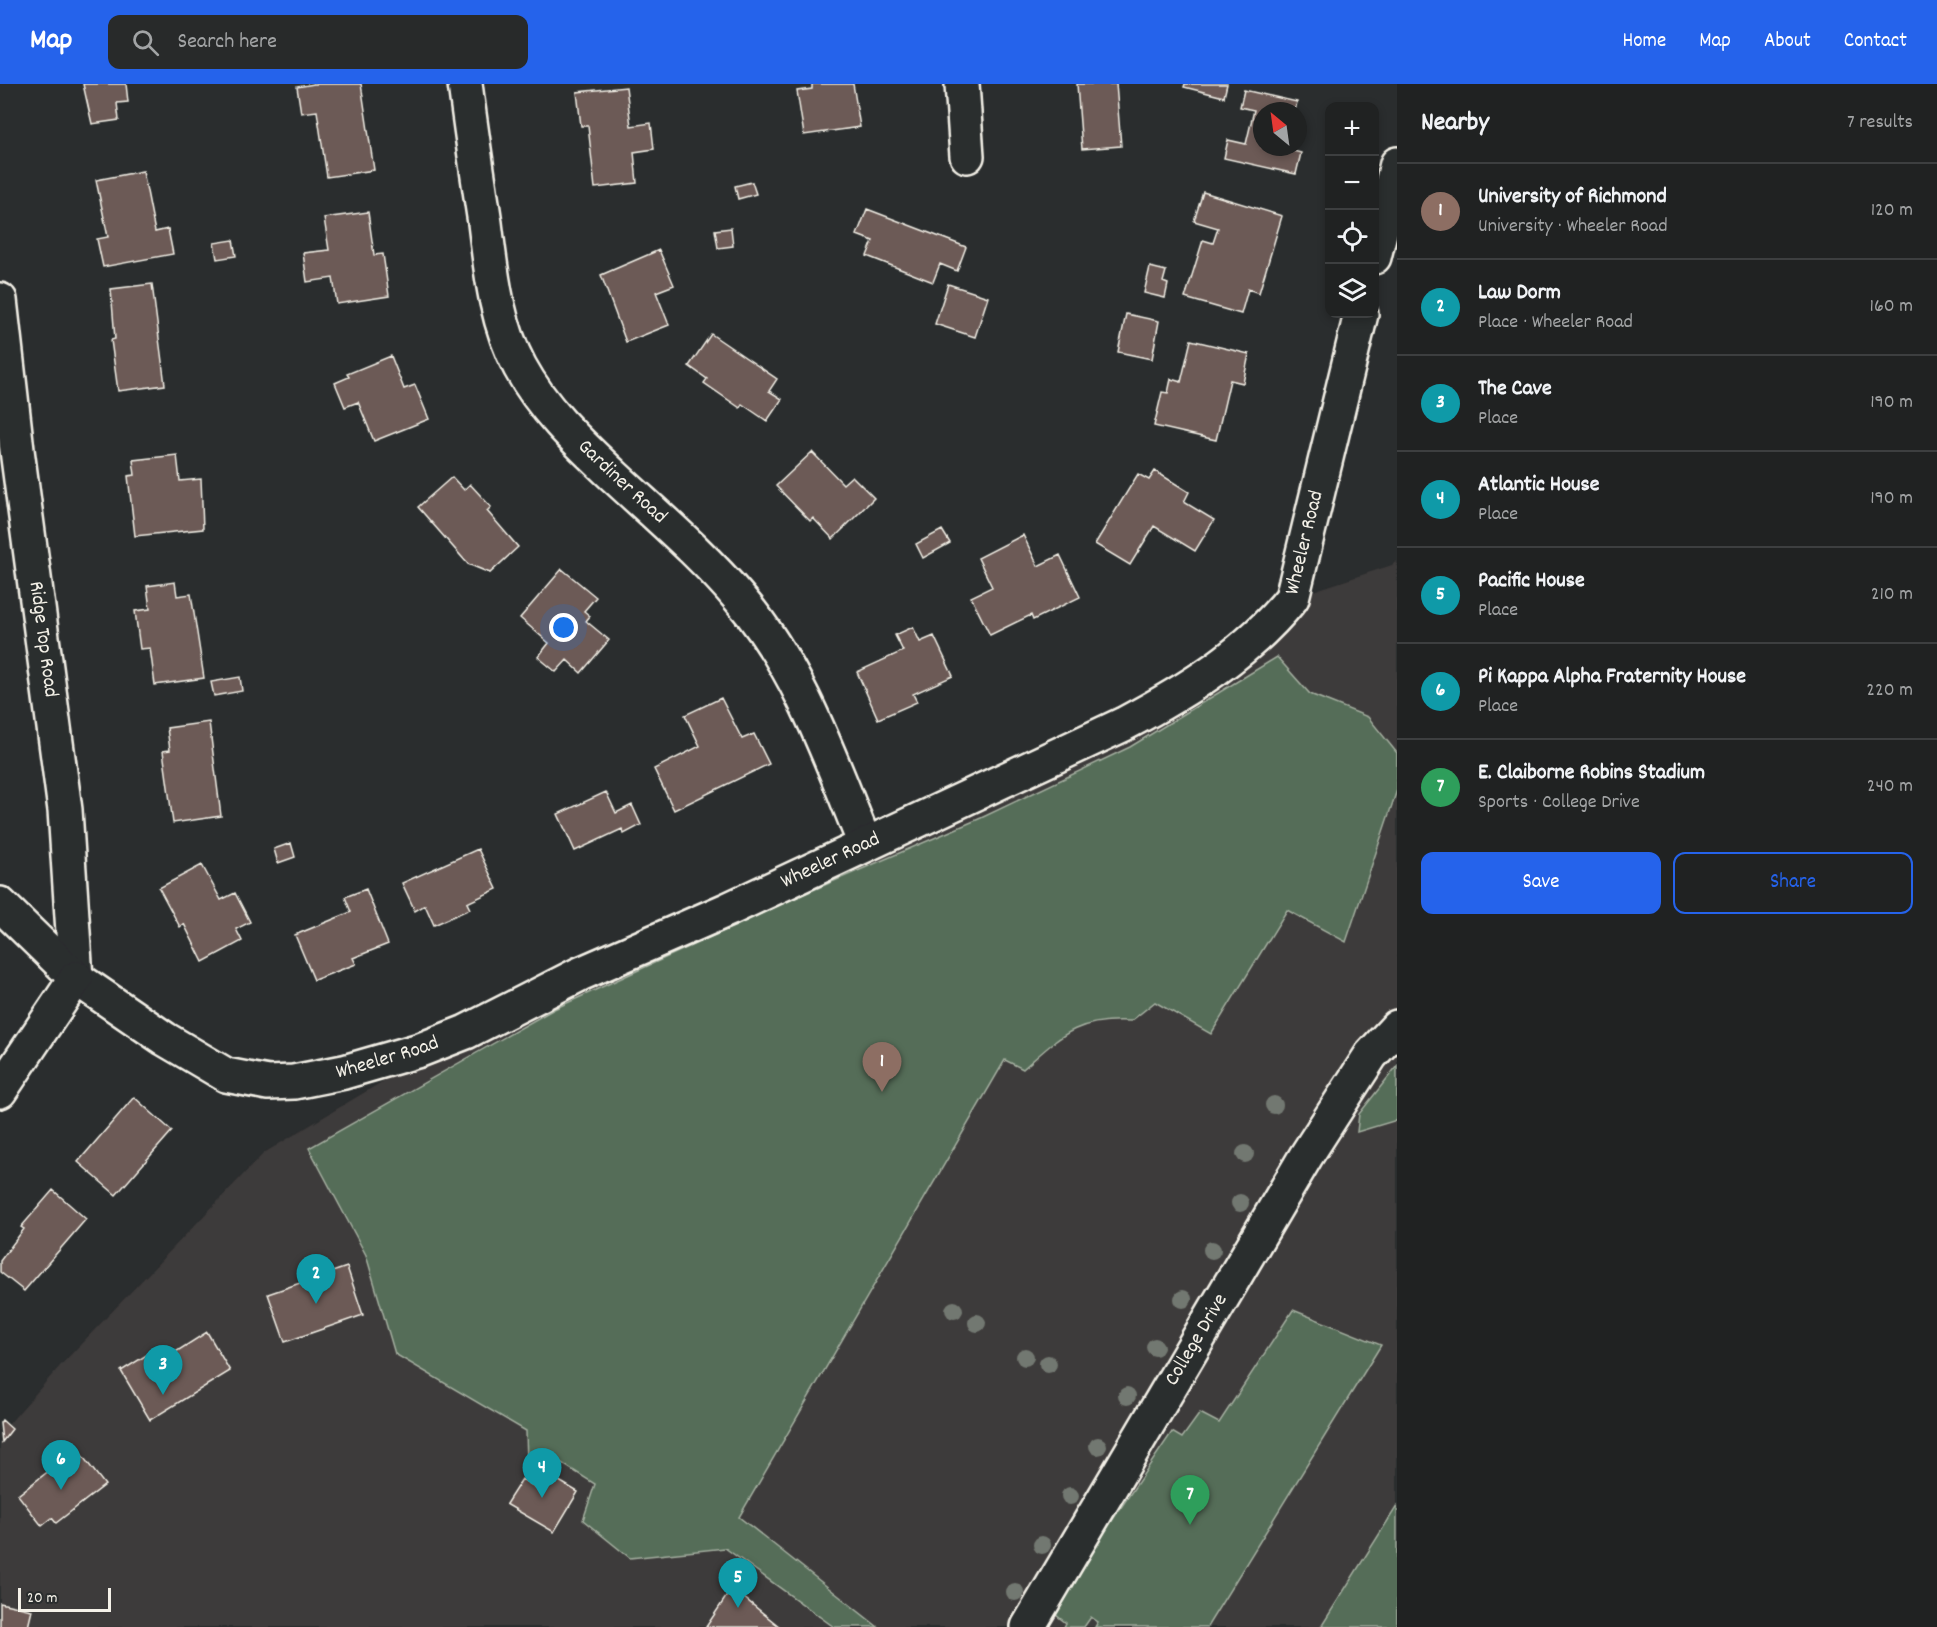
<!DOCTYPE html>
<meta charset="utf-8">
<style>
body{margin:0;font-family:Dekko,sans-serif;background:#282a2a;color:#f1f3f6}
.controls{position:absolute;right:18px;top:18px;display:grid;overflow:hidden;border-radius:12px;box-shadow:0 3px 9px #0003}
.controls button{width:54px;height:54px;display:grid;place-items:center;padding:0;border:0;border-bottom:2px solid #3d3f40;background:#202222;color:#f1f3f6;font:30px sans-serif}
.compass{position:absolute;left:1253px;top:18px;width:54px;height:54px;border-radius:50%;background:#202222;box-shadow:0 3px 9px #0003;rotate:331deg}
.scale{position:absolute;left:18px;bottom:15px;width:93px;box-sizing:border-box;padding-left:6px;border:3px solid #f4f1e8;border-top:0;font-size:16px;line-height:21px;white-space:nowrap;color:#f4f1e8;-webkit-text-stroke:4px #2a2d2e;paint-order:stroke}
.you{position:absolute;left:564px;top:544px;width:21px;height:21px;margin:-15px;border:4px solid #fff;border-radius:50%;background:#1a73e8;box-shadow:0 0 0 9px #1a73e833}
.badge{display:grid;place-items:center;width:39px;height:39px;border-radius:50%;background:#2563eb;color:#fff;font-size:20px;font-weight:700}
.pin{position:absolute;translate:-50% -50px;filter:drop-shadow(0 2px 3px #0008)}
.pin::after{content:'';position:absolute;top:32px;width:21px;height:18px;background:inherit;clip-path:polygon(0 0,100% 0,50% 100%)}
.list{margin:0;padding:0;list-style:none}
h2{display:flex;justify-content:space-between;align-items:center;height:78px;margin:0;padding:0 24px;font-size:26px}
h2 small{font-size:20px;font-weight:400;color:#a2a4a5}
.list li{display:grid;grid-template-columns:39px 1fr auto;gap:18px;align-items:center;box-sizing:border-box;height:96px;padding:0 24px;border-top:2px solid #3d3f40}
.list b{display:block;font-size:22px;white-space:nowrap}
.list p{margin:0;font-size:20px;white-space:nowrap;color:#a2a4a5}
.list em{font-size:20px;font-style:normal;color:#a2a4a5}
.actions{display:flex;gap:12px;padding:18px 24px}
.actions a{flex:1;padding:14px 0;border:2px solid #2563eb;border-radius:12px;text-align:center;font-size:21px;color:#2563eb}
.actions .main{background:#2563eb;color:#fff}
.icon{flex:none;width:33px;height:33px;fill:none;stroke:currentColor;stroke-width:2;stroke-linecap:round;stroke-linejoin:round}
.map{position:relative;flex:none;width:1397px;height:1543px;overflow:hidden}
header{display:flex;align-items:center;gap:36px;box-sizing:border-box;height:84px;padding:0 30px;background:#2563eb;color:#fff}
header strong{font-size:28px}
nav{display:flex;gap:33px;margin-inline-start:auto;font-size:21px}
.search{width:420px;height:54px;background:#282a2a;display:flex;align-items:center;gap:15px;box-sizing:border-box;padding:0 21px;border-radius:12px;color:#a2a4a5;font-size:22px}
main{display:flex}
aside{flex:1;background:#202222}
.map>svg:first-child{display:block}
.built{fill:#3e3a3a}
.green{fill:#556d59;stroke:#a4afa0;stroke-width:1.5}
.building{fill:#6c5a56;stroke:#f4f1e8;stroke-width:1.5}
.lines{fill:none;stroke-linecap:round;stroke-linejoin:round}
.minor-casing{stroke:#f4f1e8;stroke-width:38}
.minor{stroke:#2a2d2e;stroke-width:33}
.tree{fill:#727871}
.labels{text-anchor:middle;dominant-baseline:central;stroke-width:4.5;stroke-linejoin:round;paint-order:stroke}
.street-label{font-size:21px;fill:#f4f1e8;stroke:#2a2d2e}
</style>
<header>
<strong>Map</strong>
<div class="search"><svg class="icon" aria-label="search" viewBox="0 0 24 24"><circle cx="10" cy="10" r="6"/><path d="M15 15l6 6"/></svg>Search here</div>
<nav><a>Home</a><a>Map</a><a>About</a><a>Contact</a></nav>
</header>
<main>
<div class="map">
<svg width="1397" height="1543" viewBox="0 0 1397 1543">
<rect width="100%" height="100%" fill="#2a2d2e"/>
<filter id="ink" filterUnits="userSpaceOnUse"><feTurbulence type="fractalNoise" baseFrequency=".0167" numOctaves="2"/><feDisplacementMap in="SourceGraphic" scale="12" xChannelSelector="R" yChannelSelector="G"/><feConvolveMatrix kernelMatrix="1 2 1 2 8 2 1 2 1" color-interpolation-filters="sRGB"/></filter>
<g filter="url(#ink)">
<path class="built" d="M 1397,477 L 1397,1543 L 0,1543 L 0,1350 L 60,1282 L 264,1069 L 468,946 L 1124,640 L 1292,514 L 1392,481 Z"/>
<path class="green" d="M 1277,573 L 1310,610 L 1368,633 L 1397,669 L 1397,706 L 1346,858 L 1287,826 L 1211,950 L 1155,918 L 1131,937 C 1076,934 1062,951 1023,985 L 1005,976 L 739,1433 L 878,1543 L 834,1543 L 725,1464 L 630,1474 L 583,1436 L 595,1400 L 552,1373 L 536,1387 L 527,1379 L 526,1347 L 395,1270 L 366,1171 L 309,1064 L 554,925 L 806,809 L 981,734 L 1130,663 Z
M 1397,982 L 1397,1036 L 1357,1048 L 1359,1030 Z
M 1293,1226 L 1381,1261 L 1207,1543 L 1095,1543 L 1098,1538 L 1091,1533 L 1084,1543 L 1064,1543 L 1066,1539 L 1051,1527 L 1172,1348 L 1182,1354 L 1200,1329 L 1219,1339 Z
M 1397,1422 L 1397,1543 L 1321,1543 Z"/>
<path class="building" d="M 83,0 L 126,0 L 128,18 L 117,19 L 119,36 L 92,40 Z
M 314,0 L 361,0 L 374,86 L 327,93 L 317,27 L 301,29 L 297,3 Z
M 812,0 L 853,0 L 860,43 L 804,51 L 797,7 L 812,5 Z
M 1077,0 L 1116,0 L 1121,62 L 1082,65 Z
M 1185,0 L 1227,0 L 1224,13 L 1184,3 Z
M 626,3 L 631,42 L 651,39 L 654,65 L 634,68 L 637,99 L 595,104 L 588,42 L 581,42 L 577,8 Z
M 1244,6 L 1297,18 L 1295,27 L 1262,27 L 1262,63 L 1287,63 L 1286,65 L 1301,69 L 1296,90 L 1224,74 L 1228,56 L 1246,60 L 1254,26 L 1240,23 Z
M 143,87 L 155,148 L 168,145 L 173,170 L 103,183 L 97,155 L 108,153 L 96,96 Z
M 752,98 L 756,110 L 738,115 L 735,102 Z
M 1203,108 L 1282,132 L 1259,209 L 1248,205 L 1241,230 L 1185,214 L 1203,156 L 1213,159 L 1218,144 L 1194,137 Z
M 867,125 L 966,163 L 957,187 L 940,180 L 933,198 L 867,172 L 873,157 L 857,151 Z
M 368,128 L 374,171 L 383,170 L 389,212 L 337,220 L 333,194 L 307,198 L 303,169 L 329,166 L 324,134 Z
M 731,144 L 733,162 L 718,164 L 715,146 Z
M 233,156 L 236,172 L 217,175 L 214,159 Z
M 659,166 L 674,201 L 656,208 L 669,241 L 626,258 L 601,191 Z
M 1150,183 L 1166,187 L 1163,198 L 1168,200 L 1165,214 L 1144,209 Z
M 152,200 L 165,301 L 118,307 L 111,256 L 115,255 L 111,205 Z
M 948,200 L 988,213 L 975,253 L 935,240 Z
M 1126,230 L 1159,237 L 1152,275 L 1118,268 Z
M 711,250 L 777,295 L 769,307 L 782,315 L 767,337 L 742,320 L 740,324 L 704,299 L 707,295 L 689,282 Z
M 1191,256 L 1249,270 L 1243,299 L 1230,296 L 1216,356 L 1154,342 L 1162,308 L 1168,309 L 1171,295 L 1181,298 Z
M 391,272 L 404,305 L 415,301 L 429,335 L 374,357 L 358,318 L 345,323 L 335,299 L 349,293 L 347,290 Z
M 812,368 L 843,400 L 852,392 L 874,414 L 833,455 L 813,434 L 810,437 L 776,402 Z
M 177,371 L 180,397 L 201,395 L 203,445 L 135,452 L 128,392 L 135,391 L 133,376 Z
M 1155,387 L 1189,408 L 1184,418 L 1214,436 L 1195,467 L 1154,442 L 1130,481 L 1095,460 L 1138,390 L 1149,396 Z
M 452,393 L 464,406 L 470,400 L 491,423 L 487,427 L 518,463 L 490,489 L 468,480 L 418,423 Z
M 942,446 L 950,459 L 923,474 L 916,460 Z
M 1023,451 L 1038,482 L 1060,471 L 1080,513 L 1033,536 L 1031,531 L 990,551 L 971,513 L 992,503 L 978,474 Z
M 562,485 L 596,513 L 584,527 L 590,532 L 586,537 L 609,556 L 581,589 L 567,576 L 556,588 L 538,573 L 549,559 L 520,534 Z
M 175,498 L 177,512 L 191,510 L 204,594 L 155,601 L 150,564 L 140,565 L 135,527 L 150,525 L 147,502 Z
M 913,543 L 920,558 L 934,552 L 953,592 L 913,610 L 917,618 L 878,635 L 857,588 L 903,567 L 895,551 Z
M 240,593 L 242,607 L 214,612 L 211,598 Z
M 721,614 L 742,655 L 754,650 L 769,680 L 674,726 L 654,685 L 700,662 L 685,631 Z
M 209,638 L 221,732 L 173,739 L 163,667 L 170,666 L 167,644 Z
M 606,708 L 616,729 L 632,721 L 641,741 L 624,750 L 622,745 L 575,767 L 558,730 Z
M 291,759 L 295,773 L 278,779 L 274,765 Z
M 478,765 L 497,805 L 467,819 L 470,825 L 434,841 L 425,821 L 415,827 L 402,799 Z
M 202,781 L 221,816 L 235,809 L 250,838 L 236,845 L 242,857 L 203,878 L 184,840 L 180,843 L 159,804 Z
M 366,805 L 388,860 L 353,874 L 356,880 L 314,896 L 295,851 L 351,828 L 345,813 Z
M 134,1013 L 172,1047 L 116,1111 L 78,1078 Z
M 53,1106 L 86,1135 L 24,1207 L 0,1188 L 0,1177 L 24,1145 L 21,1143 Z
M 347,1183 L 363,1231 L 285,1258 L 268,1210 Z
M 207,1248 L 230,1287 L 150,1336 L 121,1287 L 161,1262 L 168,1273 Z
M 2,1336 L 12,1345 L 2,1358 L 0,1339 Z
M 77,1365 L 105,1401 L 56,1439 L 52,1434 L 42,1442 L 18,1411 Z
M 549,1391 L 578,1408 L 554,1448 L 506,1420 L 522,1395 L 540,1406 Z
M 732,1504 L 780,1543 L 706,1543 Z
M 0,1519 L 32,1526 L 28,1543 L 0,1543 Z"/>
<g class="lines">
<defs>
<g id="minor">
<path id="s1" d="M 465,0 C 471,46 478,93 485,139 C 491,187 496,239 520,283 C 544,327 578,358 614,392 C 657,432 703,471 740,515 C 800,585 831,677 865,760"/>
<path d="M 962,0 L 967,72"/>
<path d="M 1374,173 L 1397,80"/>
<path id="s2" d="M 0,216 L 17,366 L 65,726 L 76,894"/>
<path id="s3" d="M 0,820 L 76,894 L 165,955 L 226,991 L 268,999 L 294,998 L 344,988 L 420,966 L 466,948 L 580,890 L 729,825 L 1124,640 C 1188,606 1247,570 1292,514 L 1361,230"/>
<path d="M 0,1007 L 76,894"/>
<path id="s4" d="M 1028,1543 L 1306,1072 L 1371,971 L 1397,943"/>
</g>
</defs>
<use href="#minor" class="minor-casing"/>
<use href="#minor" class="minor"/>
</g>
<g class="tree">
<circle cx="1274" cy="1021" r="9"/>
<circle cx="1245" cy="1070" r="9"/>
<circle cx="1240" cy="1119" r="9"/>
<circle cx="1212" cy="1166" r="9"/>
<circle cx="1183" cy="1215" r="9"/>
<circle cx="954" cy="1226" r="9"/>
<circle cx="977" cy="1239" r="9"/>
<circle cx="1155" cy="1263" r="9"/>
<circle cx="1025" cy="1273" r="9"/>
<circle cx="1048" cy="1280" r="9"/>
<circle cx="1127" cy="1312" r="9"/>
<circle cx="1098" cy="1362" r="9"/>
<circle cx="1070" cy="1412" r="9"/>
<circle cx="1042" cy="1461" r="9"/>
<circle cx="1015" cy="1508" r="9"/>
</g>
</g>
<g class="labels">
<g class="street-label">
<text stroke="none"><textPath href="#s1" startOffset="444">Gardiner Road</textPath></text>
<text stroke="none"><textPath href="#s3" startOffset="1528">Wheeler Road</textPath></text>
<text stroke="none"><textPath href="#s2" startOffset="342">Ridge Top Road</textPath></text>
<text stroke="none"><textPath href="#s3" startOffset="936">Wheeler Road</textPath></text>
<text stroke="none"><textPath href="#s3" startOffset="450">Wheeler Road</textPath></text>
<text stroke="none"><textPath href="#s4" startOffset="333">College Drive</textPath></text>
</g>
</g>
</svg>
<div class="controls">
<button>+</button>
<button>−</button>
<button><svg class="icon" aria-label="locate" viewBox="0 0 24 24"><circle cx="12" cy="12" r="6"/><path d="M12 2v4M12 18v4M2 12h4M18 12h4"/></svg></button>
<button><svg class="icon" aria-label="layers" viewBox="0 0 24 24"><path d="M12 4l9 5-9 5-9-5zM3 14l9 5 9-5"/></svg></button>
</div>
<svg class="compass" viewBox="-18 -18 36 36"><path d="M0-13l5 13h-10z" fill="#e53935"/><path d="M0 13l5-13h-10z" fill="#a2a4a5"/></svg>
<div class="scale">20 m</div>
<div class="you"></div>
<div class="pin badge" style="left:882px;top:1008px;background:#8d6e63">1</div>
<div class="pin badge" style="left:316px;top:1220px;background:#0f9aa8">2</div>
<div class="pin badge" style="left:163px;top:1311px;background:#0f9aa8">3</div>
<div class="pin badge" style="left:542px;top:1414px;background:#0f9aa8">4</div>
<div class="pin badge" style="left:738px;top:1524px;background:#0f9aa8">5</div>
<div class="pin badge" style="left:61px;top:1406px;background:#0f9aa8">6</div>
<div class="pin badge" style="left:1190px;top:1441px;background:#2e9e5b">7</div>
</div>
<aside>
<h2>Nearby<small>7 results</small></h2>
<ul class="list">
<li><span class="badge" style="background:#8d6e63">1</span><div><b>University of Richmond</b><p>University · Wheeler Road</p></div><em>120 m</em></li>
<li><span class="badge" style="background:#0f9aa8">2</span><div><b>Law Dorm</b><p>Place · Wheeler Road</p></div><em>160 m</em></li>
<li><span class="badge" style="background:#0f9aa8">3</span><div><b>The Cave</b><p>Place</p></div><em>190 m</em></li>
<li><span class="badge" style="background:#0f9aa8">4</span><div><b>Atlantic House</b><p>Place</p></div><em>190 m</em></li>
<li><span class="badge" style="background:#0f9aa8">5</span><div><b>Pacific House</b><p>Place</p></div><em>210 m</em></li>
<li><span class="badge" style="background:#0f9aa8">6</span><div><b>Pi Kappa Alpha Fraternity House</b><p>Place</p></div><em>220 m</em></li>
<li><span class="badge" style="background:#2e9e5b">7</span><div><b>E. Claiborne Robins Stadium</b><p>Sports · College Drive</p></div><em>240 m</em></li>
</ul>
<div class="actions"><a class="main">Save</a><a>Share</a></div>
</aside>
</main>
